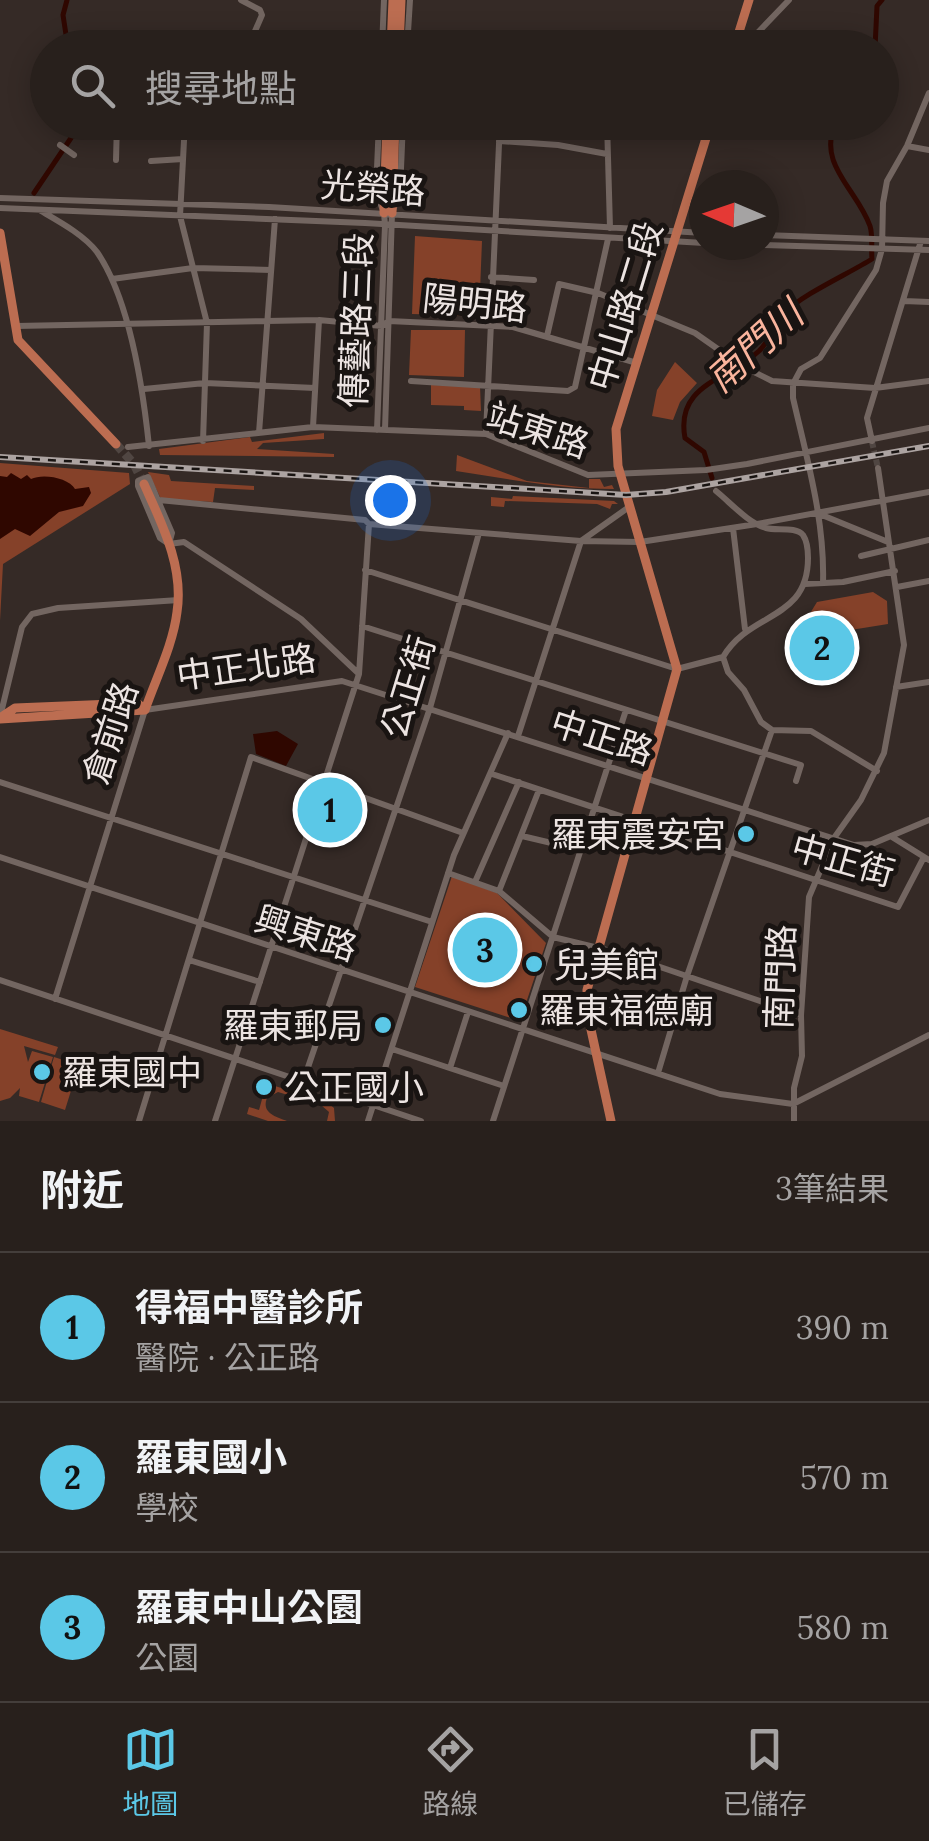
<!DOCTYPE html>
<html lang="zh-TW">
<meta charset="utf-8">
<style>
body{margin:0;font-family:Lora,"Noto Sans TC",serif;background:#342d29;color:#f1f3f6}
.compass{position:absolute;left:689px;top:170px;width:90px;height:90px;border-radius:50%;background:#28201c;box-shadow:0 5px 25px #0003;rotate:272deg}
.you{position:absolute;left:390px;top:500px;width:35px;height:35px;margin:-25px;border:8px solid #fff;border-radius:50%;background:#1a73e8;box-shadow:0 0 0 15px #1a73e833}
.badge{display:grid;place-items:center;width:65px;height:65px;border-radius:50%;background:#5bc8e7;color:#111;font-size:32px;font-weight:700}
.pin{position:absolute;translate:-50% -50%;border:5px solid #fff;box-shadow:0 2px 10px #0006}
.list{margin:0;padding:0;list-style:none}
h2{display:flex;justify-content:space-between;align-items:center;height:130px;margin:0;padding:0 40px;font-size:42px}
h2 small{font-size:32px;font-weight:400;color:#a5a3a3}
.list li{display:grid;grid-template-columns:65px 1fr auto;gap:30px;align-items:center;box-sizing:border-box;height:150px;padding:0 40px;border-top:2px solid #443e3b}
.list b{display:block;font-size:38px;white-space:nowrap}
.list p{margin:0;font-size:32px;white-space:nowrap;color:#a5a3a3}
.list em{font-size:32px;font-style:normal;color:#a5a3a3}
.icon{flex:none;width:55px;height:55px;fill:none;stroke:currentColor;stroke-width:2;stroke-linecap:round;stroke-linejoin:round}
.map{position:relative;flex:none;width:929px;height:1121px;overflow:hidden}
.search{position:absolute;background:#28201c;box-shadow:0 5px 25px #0003;left:30px;right:30px;top:30px;height:110px;display:flex;align-items:center;gap:25px;box-sizing:border-box;padding:0 35px;border-radius:55px;color:#a5a3a3;font-size:38px}
.sheet{height:580px;background:#28201c}
nav{display:flex;justify-content:space-around;align-items:center;box-sizing:border-box;height:140px;border-top:2px solid #443e3b;background:#28201c;font-size:28px;color:#a5a3a3}
nav a{display:grid;justify-items:center;gap:5px}
nav .on{color:#5bc8e7}
.map>svg:first-child{display:block}
.green{fill:#854129}
.water{fill:#2f0700}
.lines{fill:none;stroke-linecap:round;stroke-linejoin:round}
.canal{stroke:#2f0700;stroke-width:5}
.minor-tunnel{stroke:#504642;stroke-width:6;stroke-dasharray:6 3;stroke-linecap:butt}
.major-tunnel{stroke:#504642;stroke-width:9;stroke-dasharray:9 4.5;stroke-linecap:butt}
.minor{stroke:#736661;stroke-width:6}
.major{stroke:#bc6d51;stroke-width:9}
.rail-casing{stroke:#aca3a1;stroke-width:6}
.rail{stroke:#191412;stroke-width:2.5;stroke-dasharray:8;stroke-linecap:butt}
.poi-dot{fill:#5bc8e7;stroke:#191412;stroke-width:4}
.labels{text-anchor:middle;dominant-baseline:central;stroke-width:10;stroke-linejoin:round;paint-order:stroke}
.street-label{font-size:35px;fill:#ece4e2;stroke:#191412}
.poi-label{font-size:35px;fill:#ece4e2;stroke:#191412;text-anchor:start}
.water-label{font-size:38px;font-style:italic;fill:#fab49d;stroke:#191412}
</style>
<div class="map">
<svg width="929" height="1121" viewBox="0 0 929 1121">
<rect width="100%" height="100%" fill="#352a26"/>
<path class="green" d="M 415,236 L 482,241 L 479,316 L 412,314 Z
M 411,330 L 465,330 L 464,377 L 409,375 Z
M 675,362 L 697,383 L 680,402 L 673,420 L 652,416 L 657,390 Z
M 431,385 L 480,386 L 481,411 L 464,410 L 464,406 L 431,405 Z
M 324,433 L 324,439 L 263,443 L 257,449 L 334,454 L 334,457 L 160,455 L 159,449 L 250,437 L 252,442 Z
M 457,455 L 527,481 L 589,488 L 589,479 L 600,479 L 604,487 L 612,485 L 614,489 C 559,489 509,479 456,471 Z
M 0,463 L 129,473 L 130,484 L 3,564 L 0,621 Z
M 148,472 L 169,475 L 171,481 L 254,486 L 254,490 L 215,488 L 213,502 L 161,499 Z
M 513,496 L 614,501 L 618,504 L 612,504 L 610,509 L 597,504 L 505,501 L 504,507 L 491,506 L 491,497 L 512,499 Z
M 873,592 L 887,601 L 888,624 L 801,638 L 800,631 L 814,629 L 809,615 L 817,602 Z
M 452,876 L 497,893 L 546,943 L 520,1021 L 415,987 Z
M 0,1029 L 58,1047 L 55,1055 L 24,1046 L 28,1062 L 32,1051 L 53,1057 L 39,1102 L 19,1096 L 20,1088 L 10,1098 L 0,1101 Z
M 54,1057 L 79,1065 L 65,1110 L 41,1102 Z
M 275,1086 L 328,1103 L 334,1108 L 335,1121 L 327,1121 L 329,1112 L 321,1105 L 278,1092 L 267,1098 C 261,1113 276,1117 287,1121 L 268,1121 L 247,1114 L 249,1107 L 259,1110 L 264,1092 Z"/>
<path class="water" d="M 11,473 L 21,479 L 27,475 L 31,479 C 43,473 69,478 75,489 L 89,487 L 91,493 L 83,506 L 59,512 L 30,536 L 15,529 L 0,539 L 0,476 L 7,477 Z
M 277,731 L 298,744 L 286,766 L 256,754 L 253,734 Z"/>
<g class="lines">
<path class="canal" d="M 67,0 L 63,15 L 68,48
M 875,48 L 877,6 L 882,0
M 34,193 L 73,135 L 71,122
M 712,478 L 704,452 L 685,438 C 675,384 728,380 759,351 C 770,340 776,324 786,312 C 801,295 850,273 872,259 C 871,249 873,235 870,226 C 857,189 816,164 836,122"/>
<path class="minor-tunnel" d="M 872,442 L 878,468"/>
<path class="major-tunnel" d="M 116,444 L 134,464 L 144,484"/>
<path class="minor" d="M 241,0 L 260,10 L 262,15 L 252,38 L 244,39
M 382,48 L 384,0
M 407,48 L 410,0
M 743,48 L 789,0
M 185,122 L 180,216 L 207,323 L 203,441
M 607,122 L 610,228
M 499,141 L 558,145 L 607,154
M 60,145 L 74,155
M 907,146 L 929,150
M 116,160 L 117,122
M 151,161 L 183,159
M 0,198 L 269,207 L 704,233
M 0,208 L 365,223 L 704,243
M 41,211 C 60,222 84,235 97,252 C 130,300 143,389 149,446
M 764,235 L 929,241
M 764,245 L 929,250
M 491,277 L 534,280
M 112,279 L 193,268 L 271,270
M 904,301 L 929,302
M 16,326 L 319,320 L 382,326 L 389,321 L 513,327 L 637,363
M 547,336 L 559,284 L 598,293 L 695,333 L 742,366 L 772,381 L 875,388 L 929,381
M 411,381 L 568,391 L 575,387 L 608,239
M 144,389 L 205,383 L 315,388
M 313,427 L 319,320
M 377,430 L 385,225 L 384,213 L 376,192 L 379,122
M 385,430 L 392,213 L 400,191 L 403,122
M 259,433 L 275,219
M 486,434 L 500,122
M 872,441 L 867,418 L 921,241
M 128,447 L 313,427 L 486,434 L 588,475 L 706,470 L 747,464 L 929,428
M 148,477 L 172,533 L 169,544 L 160,538 L 138,486 L 138,481 Z
M 716,491 C 731,503 748,523 766,528 C 776,531 796,526 803,535 C 807,541 808,551 808,558 C 808,621 750,611 723,657
M 159,500 L 365,520 L 369,524 L 581,541 L 640,542 L 757,524 L 929,492
M 817,513 L 888,542
M 733,528 L 745,629
M 169,544 L 184,542 L 301,619 L 358,673
M 861,556 L 929,540
M 365,570 L 677,669 L 723,657
M 823,583 C 825,521 807,459 793,398 L 793,384 L 801,369 L 820,358 L 876,270 L 882,249 L 883,203 L 887,181 L 907,146 L 929,93
M 805,584 L 843,582 L 895,571
M 897,587 L 929,581
M 362,626 L 801,765 L 796,781
M 723,657 L 728,672 L 744,690 L 761,722 L 772,730 L 811,731 L 877,771
M 896,687 L 929,682
M 0,717 L 22,627 L 32,614 L 58,608 L 179,600
M 518,736 L 581,541 L 629,507
M 492,774 L 898,907 L 924,857
M 0,782 L 432,922
M 522,836 L 581,850
M 892,837 L 929,860
M 0,857 L 720,1094 L 793,1104 L 929,1035
M 448,873 L 499,891 L 553,937 L 619,953 L 801,1015
M 475,882 L 519,782
M 499,891 L 539,790
M 189,960 L 260,982
M 0,980 L 421,1121
M 55,999 L 145,710 L 342,681 L 854,845 L 872,844 L 929,820
M 392,1049 L 504,1086
M 450,1068 L 468,1012
M 658,1073 L 687,976 L 772,730
M 303,1082 L 430,708 L 479,533
M 139,1121 L 251,757 L 463,833
M 215,1121 L 359,674 L 369,524
M 368,1121 L 454,855 L 508,733
M 493,1121 L 626,710
M 794,1121 L 794,1088 L 802,1056 L 801,1015 L 809,897 L 834,838 L 861,800 L 884,753 L 904,645 L 878,468"/>
<path class="major" d="M 391,48 L 393,0
M 399,48 L 401,0
M 734,48 L 749,0
M 384,213 L 387,122
M 392,213 L 395,122
M 0,233 L 18,340 L 116,444
M 144,484 C 162,524 184,567 177,612 C 173,645 156,678 145,710
M 0,718 L 15,708 L 137,703 L 145,710
M 0,719 L 145,710
M 611,1121 L 588,1016 L 587,990 L 677,669 L 618,466 L 616,429 L 711,122"/>
<defs>
<path id="rail" d="M 0,457 L 626,495 L 666,492 L 929,446"/>
</defs>
<use href="#rail" class="rail-casing"/>
<use href="#rail" class="rail"/>
</g>
<g class="poi-dot">
<circle cx="746" cy="834" r="10"/>
<circle cx="534" cy="964" r="10"/>
<circle cx="519" cy="1010" r="10"/>
<circle cx="383" cy="1025" r="10"/>
<circle cx="42" cy="1072" r="10"/>
<circle cx="264" cy="1087" r="10"/>
</g>
<g class="labels">
<g class="street-label">
<text transform="translate(373 188) rotate(4)">光榮路</text>
<text transform="translate(475 303) rotate(6)">陽明路</text>
<text transform="translate(625 306) rotate(-73)">中山路二段</text>
<text transform="translate(356 320) rotate(-88)">傳藝路三段</text>
<text transform="translate(538 430) rotate(18)">站東路</text>
<text transform="translate(246 667) rotate(-8)">中正北路</text>
<text transform="translate(408 687) rotate(-73)">公正街</text>
<text transform="translate(110 733) rotate(-72)">倉前路</text>
<text transform="translate(602 737) rotate(18)">中正路</text>
<text transform="translate(843 860) rotate(16)">中正街</text>
<text transform="translate(306 933) rotate(18)">興東路</text>
<text transform="translate(780 977) rotate(-88)">南門路</text>
</g>
<g class="poi-label">
<text x="726" y="834" text-anchor="end">羅東震安宮</text>
<text x="554" y="964">兒美館</text>
<text x="539" y="1010">羅東福德廟</text>
<text x="363" y="1025" text-anchor="end">羅東郵局</text>
<text x="62" y="1072">羅東國中</text>
<text x="284" y="1087">公正國小</text>
</g>
<g class="water-label">
<text transform="translate(754 346) rotate(-42)">南門川</text>
</g>
</g>
</svg>
<svg class="compass" viewBox="-18 -18 36 36"><path d="M0-13l5 13h-10z" fill="#e53935"/><path d="M0 13l5-13h-10z" fill="#a5a3a3"/></svg>
<div class="you"></div>
<div class="pin badge" style="left:330px;top:810px">1</div>
<div class="pin badge" style="left:822px;top:648px">2</div>
<div class="pin badge" style="left:485px;top:950px">3</div>
<div class="search"><svg class="icon" aria-label="search" viewBox="0 0 24 24"><circle cx="10" cy="10" r="6"/><path d="M15 15l6 6"/></svg>搜尋地點</div>
</div>
<section class="sheet">
<h2>附近<small>3筆結果</small></h2>
<ul class="list">
<li><span class="badge">1</span><div><b>得福中醫診所</b><p>醫院 · 公正路</p></div><em>390 m</em></li>
<li><span class="badge">2</span><div><b>羅東國小</b><p>學校</p></div><em>570 m</em></li>
<li><span class="badge">3</span><div><b>羅東中山公園</b><p>公園</p></div><em>580 m</em></li>
</ul>
</section>
<nav>
<a class="on"><svg class="icon" aria-label="map" viewBox="0 0 24 24"><path d="M3 6l6-2 6 2 6-2v14l-6 2-6-2-6 2zM9 4v14M15 6v14"/></svg>地圖</a>
<a><svg class="icon" aria-label="directions" viewBox="0 0 24 24"><path d="M12 3l9 9-9 9-9-9zM9 14v-3h6M13 9l2 2-2 2"/></svg>路線</a>
<a><svg class="icon" aria-label="saved" viewBox="0 0 24 24"><path d="M7 4h10v16l-5-4-5 4z"/></svg>已儲存</a>
</nav>
